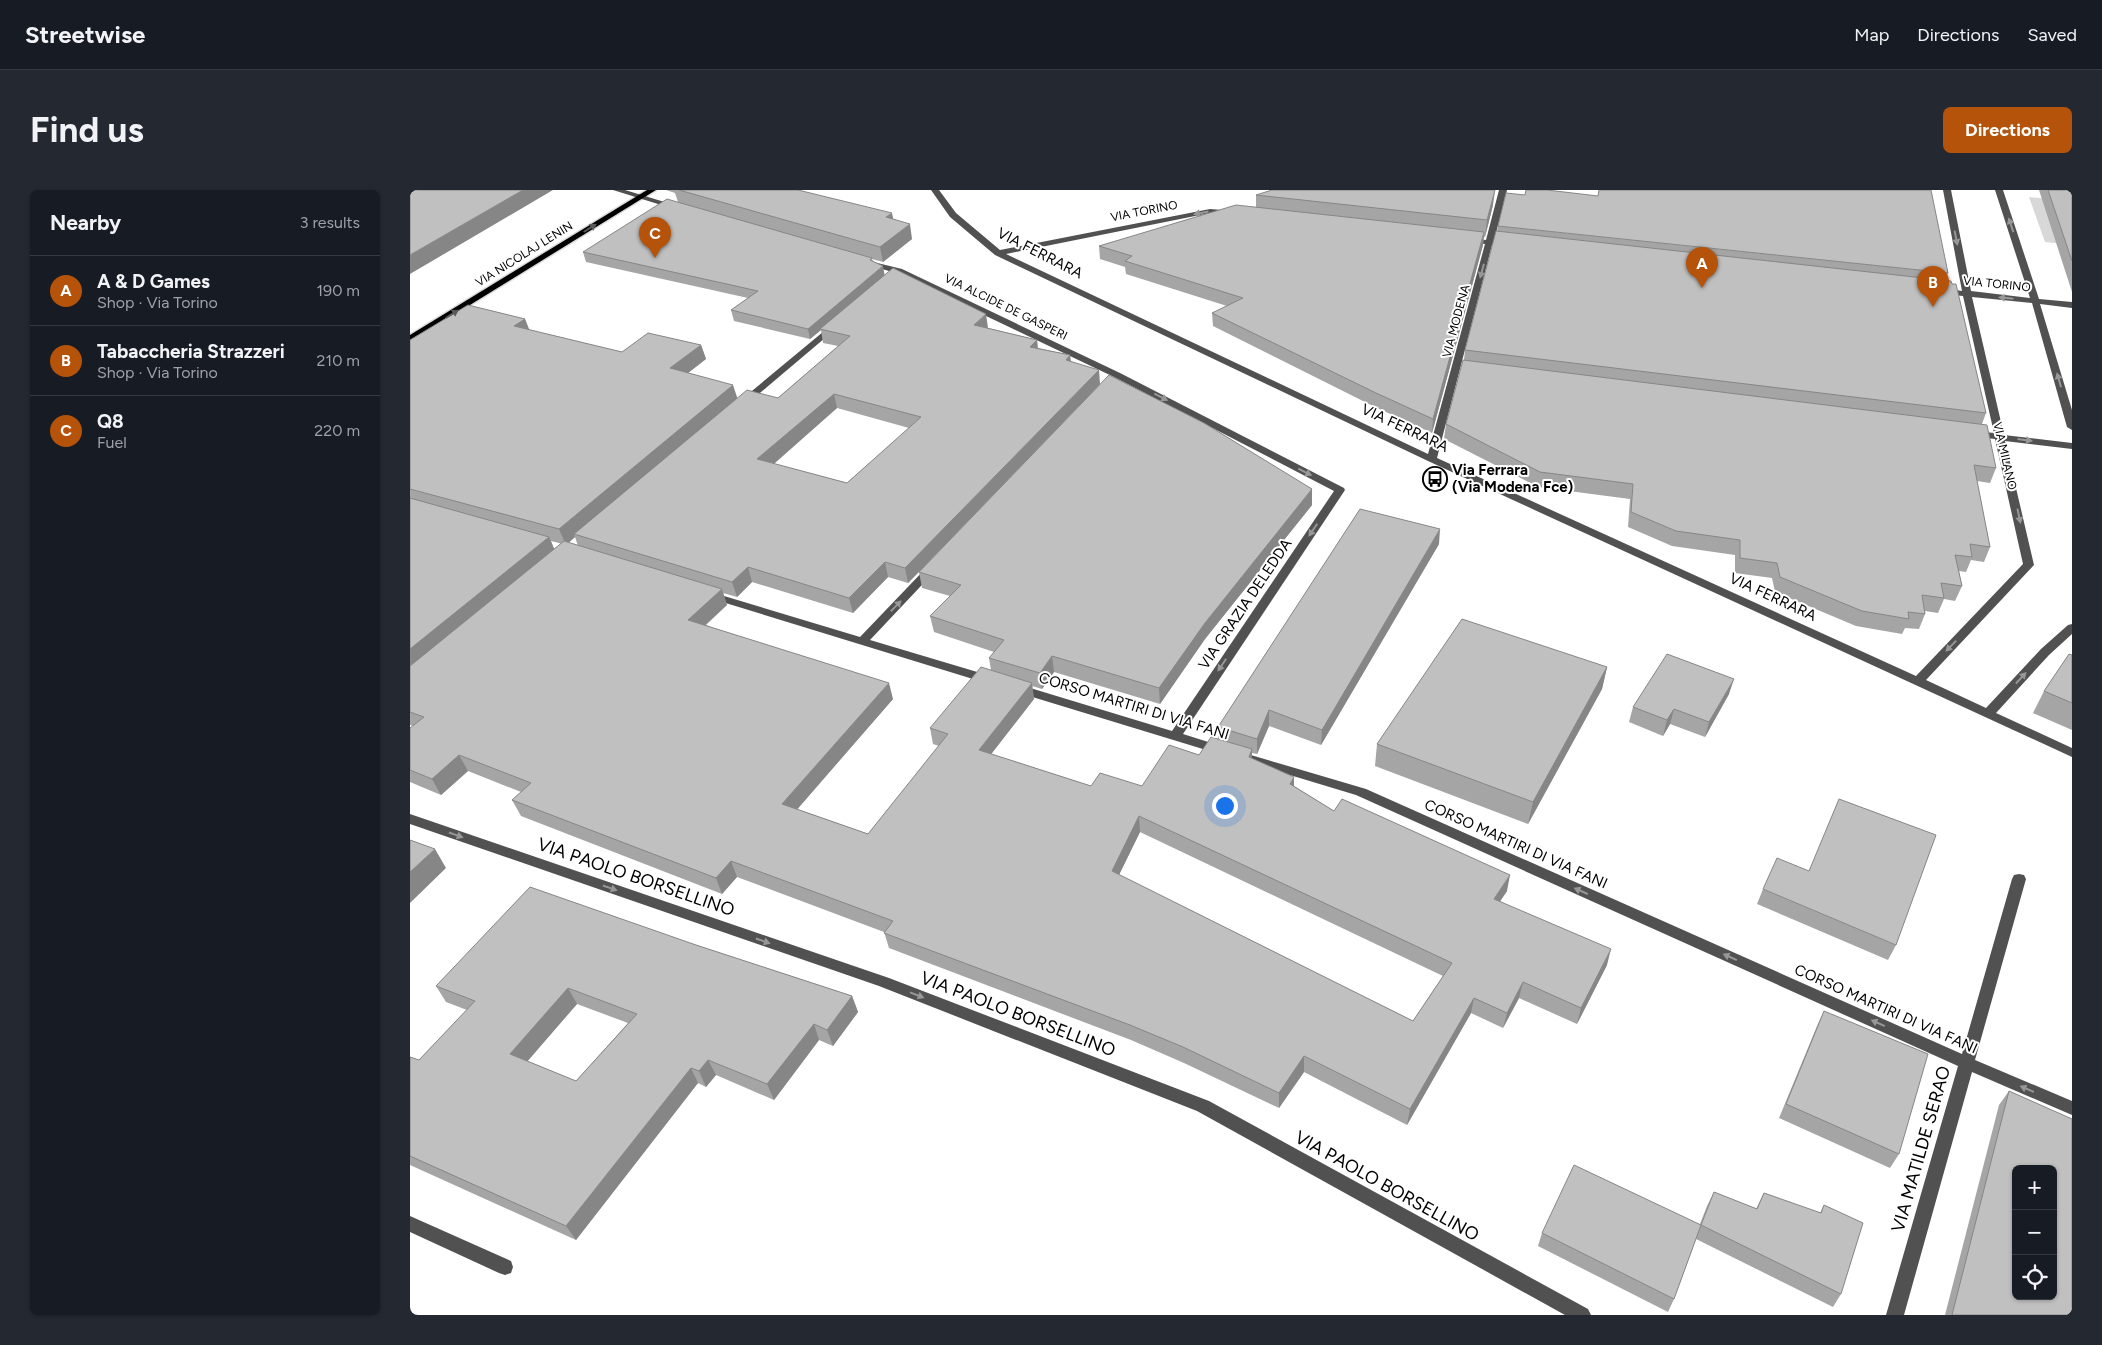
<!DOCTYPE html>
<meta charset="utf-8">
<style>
body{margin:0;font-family:Figtree,sans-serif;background:#242831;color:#f1f3f6}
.controls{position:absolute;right:15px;bottom:15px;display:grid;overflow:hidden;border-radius:8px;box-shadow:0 1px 4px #0004}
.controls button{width:45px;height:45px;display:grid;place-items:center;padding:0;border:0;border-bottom:1px solid #363941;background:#171b24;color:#f1f3f6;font:25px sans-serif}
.you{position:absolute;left:814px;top:615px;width:18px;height:18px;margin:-12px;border:4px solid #fff;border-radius:50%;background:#1a73e8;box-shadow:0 0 0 8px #1a73e833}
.badge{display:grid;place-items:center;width:32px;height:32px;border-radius:50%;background:#b45309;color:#fff;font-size:16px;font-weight:700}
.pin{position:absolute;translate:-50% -41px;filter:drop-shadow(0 1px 2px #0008)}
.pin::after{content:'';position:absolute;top:26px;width:18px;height:15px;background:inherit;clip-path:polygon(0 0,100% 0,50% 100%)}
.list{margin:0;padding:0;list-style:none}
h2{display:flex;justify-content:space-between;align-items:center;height:65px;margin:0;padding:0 20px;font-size:21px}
h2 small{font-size:16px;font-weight:400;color:#9ea1a6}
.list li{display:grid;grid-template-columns:32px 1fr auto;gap:15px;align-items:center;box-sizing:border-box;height:70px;padding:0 20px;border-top:1px solid #363941}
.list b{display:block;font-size:19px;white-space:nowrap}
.list p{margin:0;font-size:16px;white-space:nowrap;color:#9ea1a6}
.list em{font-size:16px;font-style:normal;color:#9ea1a6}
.icon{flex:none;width:28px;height:28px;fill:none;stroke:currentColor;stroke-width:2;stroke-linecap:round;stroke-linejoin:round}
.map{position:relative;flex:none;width:1662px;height:1125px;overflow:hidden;border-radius:8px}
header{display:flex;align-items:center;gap:30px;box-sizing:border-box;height:70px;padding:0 25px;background:#171b24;border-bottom:1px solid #363941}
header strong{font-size:24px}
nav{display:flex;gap:28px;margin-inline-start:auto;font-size:18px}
.intro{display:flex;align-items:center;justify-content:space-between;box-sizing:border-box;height:120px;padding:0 30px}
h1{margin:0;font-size:35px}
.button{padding:12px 22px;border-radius:8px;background:#b45309;color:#fff;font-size:18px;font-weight:700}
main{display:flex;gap:30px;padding:0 30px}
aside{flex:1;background:#171b24;border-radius:8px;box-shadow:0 1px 4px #0004}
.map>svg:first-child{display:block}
.green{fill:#d8d8d8}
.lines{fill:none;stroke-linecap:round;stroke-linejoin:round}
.major-casing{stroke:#dbdbdb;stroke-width:3}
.minor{fill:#515151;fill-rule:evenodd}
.major{fill:#000;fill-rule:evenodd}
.wall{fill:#a5a5a5;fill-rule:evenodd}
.shaded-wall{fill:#868686}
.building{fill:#c0c0c0;stroke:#868686;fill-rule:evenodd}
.oneway{fill:#979797}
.oneway2{fill:#595959}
.labels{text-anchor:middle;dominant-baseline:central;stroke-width:4;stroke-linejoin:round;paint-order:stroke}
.far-street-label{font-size:12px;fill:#000;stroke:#fff}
.street-label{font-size:15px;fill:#000;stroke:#fff}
.poi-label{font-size:15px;font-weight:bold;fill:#000;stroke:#fff;text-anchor:start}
.near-street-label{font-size:18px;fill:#000;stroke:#fff}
</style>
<header>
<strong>Streetwise</strong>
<nav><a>Map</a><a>Directions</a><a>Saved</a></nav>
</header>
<div class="intro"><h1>Find us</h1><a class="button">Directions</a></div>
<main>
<aside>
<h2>Nearby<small>3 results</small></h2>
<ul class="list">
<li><span class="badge">A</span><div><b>A &amp; D Games</b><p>Shop · Via Torino</p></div><em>190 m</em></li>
<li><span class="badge">B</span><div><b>Tabaccheria Strazzeri</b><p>Shop · Via Torino</p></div><em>210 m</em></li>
<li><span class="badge">C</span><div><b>Q8</b><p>Fuel</p></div><em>220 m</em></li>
</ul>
</aside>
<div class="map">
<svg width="1662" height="1125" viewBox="0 0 1662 1125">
<rect width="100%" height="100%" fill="#fff"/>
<path class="green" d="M 1619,7 L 1662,11 L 1662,55 L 1635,52 Z"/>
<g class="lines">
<defs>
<path id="major" d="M 237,0 L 246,0 L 0,152 L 0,145 Z"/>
</defs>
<use href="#major" class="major-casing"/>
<path class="minor" d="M 203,0 L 215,0 L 271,17 L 264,19 Z
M 521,0 L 529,0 L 546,23 L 590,60 L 800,19 L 825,21 L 826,23 L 822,25 L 800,23 L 596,64 L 1018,264 L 1075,54 L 1058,52 L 1054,50 L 1058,48 L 1076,50 L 1089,0 L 1097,0 L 1084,51 L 1100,53 L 1104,55 L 1100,57 L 1082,55 L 1027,268 L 1506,486 L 1613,374 L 1585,249 L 1565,247 L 1560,244 L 1565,241 L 1584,243 L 1553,106 L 1533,104 L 1529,101 L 1533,98 L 1552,101 L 1533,0 L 1541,0 L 1561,101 L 1620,108 L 1585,0 L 1593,0 L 1629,109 L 1662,112 L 1662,118 L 1630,114 L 1662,220 L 1662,240 L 1657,237 L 1622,113 L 1562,107 L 1594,245 L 1662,253 L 1662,259 L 1595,251 L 1624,375 L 1516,490 L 1576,518 L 1631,459 L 1658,435 L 1662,434 L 1662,444 L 1639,465 L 1586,523 L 1662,558 L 1662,567 L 1018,271 L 585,65 L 540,27 Z
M 451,69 L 492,79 L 710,183 L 934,298 L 935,300 L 773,544 L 814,557 L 816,560 L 814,563 L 806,563 L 603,501 L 601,498 L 607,494 L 762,541 L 924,301 L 704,187 L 486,83 L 451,73 Z
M 425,132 L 428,133 L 428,137 L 337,214 L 331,214 L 331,210 Z
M 522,375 L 526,376 L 527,378 L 526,380 L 460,450 L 584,487 L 586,490 L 584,493 L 576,493 L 296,407 L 294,405 L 296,403 L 304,403 L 450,447 L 518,376 Z
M 834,563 L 956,599 L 1552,864 L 1602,689 L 1604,685 L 1609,684 L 1614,685 L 1616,689 L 1565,870 L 1662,911 L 1662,925 L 1562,882 L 1494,1125 L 1476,1125 L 1548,876 L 946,605 L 830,570 L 828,567 L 830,564 Z
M 0,624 L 479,788 L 799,911 L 1178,1119 L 1181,1125 L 1155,1125 L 787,921 L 469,796 L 0,634 Z
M 0,1026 L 101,1071 L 103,1077 L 101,1083 L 95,1085 L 89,1083 L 0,1042 Z"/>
<use href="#major" class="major"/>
</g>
<path class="wall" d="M 256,0 L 388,0 L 483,30 L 502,49 L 473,72 L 462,69 L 463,71 L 474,85 L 578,138 L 627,150 L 628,158 L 660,165 L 661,171 L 690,194 L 902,299 L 902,315 L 795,449 L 750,514 L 644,482 L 632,499 L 622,496 L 624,509 L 581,564 L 681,596 L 732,596 L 789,565 L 808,549 L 808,537 L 1029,354 L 911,555 L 859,536 L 847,564 L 842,563 L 842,568 L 884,596 L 924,621 L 1097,701 L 1090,711 L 1197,775 L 1167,834 L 1109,808 L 1093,838 L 1061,823 L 997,935 L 894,882 L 869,918 L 774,873 L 721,850 L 479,758 L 474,742 L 327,687 L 312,704 L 111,626 L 102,610 L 111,602 L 58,581 L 31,605 L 0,592 L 0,538 L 3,536 L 0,535 L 0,150 L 115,129 L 119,140 L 212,162 L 291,155 L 296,169 L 278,183 L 327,208 L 368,208 L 428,156 L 413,153 L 411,140 L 400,149 L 324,131 L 321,120 L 338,108 L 176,72 L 173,62 L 268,12 L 265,3 ZM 427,218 L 499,238 L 437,293 L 364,274 ZM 165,347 L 168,356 L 158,353 ZM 141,351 L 149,353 L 151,354 L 144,359 ZM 509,382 L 512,398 L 540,406 L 520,426 L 524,442 L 584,462 L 579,468 L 581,480 L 520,538 L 523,554 L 529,556 L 458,644 L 387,619 L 483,509 L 296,435 L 317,415 L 313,403 L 327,407 L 342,392 L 443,423 L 478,387 L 498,393 ZM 730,642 L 1033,786 L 1003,831 L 709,685 Z
M 1629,0 L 1662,0 L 1662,102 Z
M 846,5 L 1083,15 L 1075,47 L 1074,47 L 1073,55 L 1022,243 L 965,217 L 803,136 L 802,123 L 817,116 L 716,84 L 715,77 L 690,69 L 689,56 L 846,17 Z
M 1088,36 L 1538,83 L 1535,90 L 1576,223 L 1572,234 L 1586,278 L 1580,293 L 1567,291 L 1580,357 L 1574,372 L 1561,370 L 1556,382 L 1549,381 L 1552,396 L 1545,411 L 1534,409 L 1528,423 L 1515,421 L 1515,424 L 1509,439 L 1495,438 L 1492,444 L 1446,436 L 1365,402 L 1362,388 L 1325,383 L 1325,365 L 1262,356 L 1218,337 L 1220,309 L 1128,297 L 1034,249 L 1036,234 L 1054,170 L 1055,160 L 1087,41 Z
M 1662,465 L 1662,540 L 1623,523 L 1634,501 Z
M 1197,477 L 1192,499 L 1118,634 L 965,576 L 967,554 Z
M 1319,504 L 1295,547 L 1260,534 L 1253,546 L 1219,532 L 1223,517 Z
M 1353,699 L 1486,755 L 1478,770 L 1347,714 Z
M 286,755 L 442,806 L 448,822 L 423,856 L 409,850 L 364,910 L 306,885 L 296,897 L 288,893 L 166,1050 L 0,975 L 0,867 L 9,870 L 57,820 L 36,812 L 26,796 ZM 167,814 L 218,833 L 166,891 L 117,871 Z
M 1414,821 L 1489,964 L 1480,978 L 1369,928 L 1407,836 Z
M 1599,901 L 1662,1125 L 1535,1125 L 1589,915 Z
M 1304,1002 L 1346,1019 L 1354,1003 L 1410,1023 L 1414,1015 L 1431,1104 L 1423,1117 L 1286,1049 L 1264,1109 L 1258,1122 L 1128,1056 L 1132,1043 L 1290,1034 L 1297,1016 Z"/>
<path class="shaded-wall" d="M 113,0 L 143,0 L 0,84 L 0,65 Z
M 1085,0 L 1083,15 L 1075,47 L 1077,30 Z
M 482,23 L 485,37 L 476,27 Z
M 500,34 L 502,49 L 473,72 L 470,57 Z
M 1074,42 L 1073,55 L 1022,243 L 1023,229 Z
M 473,76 L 475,87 L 410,139 L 411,140 L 400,149 L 398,139 Z
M 576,124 L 578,138 L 564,135 Z
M 115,129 L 121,144 L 104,136 Z
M 627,150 L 628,164 L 620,157 Z
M 291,155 L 296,169 L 265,193 L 260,178 Z
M 660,165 L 661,179 L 656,170 Z
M 689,180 L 690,194 L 498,393 L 495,378 Z
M 323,195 L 328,210 L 164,344 L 165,347 L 156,355 L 149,339 Z
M 424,204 L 427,218 L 352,284 L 347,269 Z
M 902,299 L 902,315 L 795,449 L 750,514 L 749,498 L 795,433 Z
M 1030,339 L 1029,354 L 911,555 L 912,540 Z
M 139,347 L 146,363 L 0,483 L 0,459 Z
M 475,372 L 478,387 L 443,423 L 439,408 Z
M 338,377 L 342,392 L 327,407 L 322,392 Z
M 312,399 L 317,415 L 284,445 L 278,430 Z
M 642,466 L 644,482 L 632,499 L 630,483 Z
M 1197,477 L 1192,499 L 1118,634 L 1123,612 Z
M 1324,489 L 1319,504 L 1295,547 L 1299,532 Z
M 479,493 L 483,509 L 378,630 L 372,614 Z
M 622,493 L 624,509 L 572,576 L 569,560 Z
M 1264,519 L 1260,534 L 1253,546 L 1257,530 Z
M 859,520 L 859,536 L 847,564 L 847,549 Z
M 842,559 L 842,575 L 839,567 Z
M 49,565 L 58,581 L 31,605 L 22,589 Z
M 884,587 L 884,603 L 880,594 Z
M 729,626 L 730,642 L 703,697 L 702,681 Z
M 25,659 L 36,678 L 0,713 L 0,682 Z
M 321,671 L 327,687 L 312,704 L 306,688 Z
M 1100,685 L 1097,701 L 1081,725 L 1084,709 Z
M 1201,759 L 1197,775 L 1167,834 L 1171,818 Z
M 1113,792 L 1109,808 L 1093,838 L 1097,823 Z
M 158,798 L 167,814 L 110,880 L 100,864 Z
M 442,806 L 448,822 L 423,856 L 417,840 Z
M 1064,808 L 1061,823 L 997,935 L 1000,919 Z
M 404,834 L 409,850 L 364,910 L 357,894 Z
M 894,866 L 894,882 L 869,918 L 869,903 Z
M 298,870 L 306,885 L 296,897 L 289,881 Z
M 281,878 L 288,893 L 166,1050 L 156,1036 Z"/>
<path class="building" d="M 0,0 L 113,0 L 0,65 Z
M 269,0 L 388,0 L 482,23 L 476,27 L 500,34 L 470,57 Z
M 862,0 L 1085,0 L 1077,30 L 846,5 Z
M 1116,0 L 1137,0 L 1188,6 L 1189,0 L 1521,0 L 1538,83 L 1088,36 L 1096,3 L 1115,5 Z
M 1638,0 L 1662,0 L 1662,71 Z
M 257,9 L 462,68 L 460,70 L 473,76 L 398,139 L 321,120 L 348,101 L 173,62 Z
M 826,15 L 1074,42 L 1023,229 L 966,203 L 802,123 L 833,108 L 715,71 L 722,66 L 689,56 Z
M 1086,41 L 1541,91 L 1542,94 L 1546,94 L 1576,223 L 1055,160 Z
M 483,78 L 576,124 L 564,135 L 627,150 L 620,157 L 660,165 L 656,170 L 689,180 L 495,378 L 475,372 L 439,408 L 338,377 L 322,392 L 164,344 L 337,200 L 368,208 L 440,146 L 410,139 ZM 424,204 L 511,227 L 437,293 L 347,269 Z
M 58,115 L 115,129 L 104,136 L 212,162 L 238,143 L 291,155 L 260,178 L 323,195 L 149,339 L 0,299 L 0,150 Z
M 1053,170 L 1577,235 L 1586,278 L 1564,275 L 1580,357 L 1560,354 L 1562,367 L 1545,365 L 1552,396 L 1531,393 L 1534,408 L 1512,405 L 1515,424 L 1498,422 L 1499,429 L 1452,421 L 1370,387 L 1367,373 L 1330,368 L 1330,350 L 1266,341 L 1221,322 L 1223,294 L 1130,282 L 1036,234 Z
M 699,185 L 794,233 L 902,299 L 795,433 L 749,498 L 642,466 L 630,483 L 579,468 L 594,450 L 520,426 L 551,395 L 509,382 Z
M 0,308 L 139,347 L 0,459 Z
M 950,319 L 1030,339 L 912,540 L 859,520 L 847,549 L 808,537 Z
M 154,351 L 312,399 L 278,430 L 479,493 L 372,614 L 458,644 L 538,544 L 520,538 L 571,477 L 622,493 L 569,560 L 681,596 L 690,583 L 732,596 L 759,555 L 789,565 L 801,547 L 842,559 L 839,567 L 884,587 L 880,594 L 924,621 L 932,609 L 1100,685 L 1084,709 L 1201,759 L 1171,818 L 1113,792 L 1097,823 L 1064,808 L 1000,919 L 894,866 L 869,903 L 773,857 L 720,835 L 474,743 L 483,731 L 321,671 L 306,688 L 102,610 L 121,593 L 49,565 L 22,589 L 0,580 L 0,538 L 14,527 L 0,522 L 0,476 ZM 729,626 L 1042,773 L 1003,831 L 702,681 Z
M 1052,429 L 1197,477 L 1123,612 L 967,554 Z
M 1257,464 L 1324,489 L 1299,532 L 1264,519 L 1257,530 L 1223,517 Z
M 1659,464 L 1662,465 L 1662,513 L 1634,501 Z
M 1429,609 L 1526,645 L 1486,755 L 1353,699 L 1367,668 L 1399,681 Z
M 0,650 L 25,659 L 0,682 Z
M 120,697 L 286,755 L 442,806 L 417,840 L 404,834 L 357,894 L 298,870 L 289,881 L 281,878 L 156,1036 L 0,966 L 0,867 L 9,870 L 65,811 L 26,796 ZM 158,798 L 227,824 L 166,891 L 100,864 Z
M 1414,821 L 1518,864 L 1489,964 L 1376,914 Z
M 1599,901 L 1662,929 L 1662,1125 L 1542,1125 ZM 1606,979 L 1643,979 L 1643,1106 L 1606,1106 Z
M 1164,975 L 1291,1035 L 1264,1109 L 1132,1043 Z
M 1304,1002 L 1347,1019 L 1354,1003 L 1411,1023 L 1414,1015 L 1453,1033 L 1431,1104 L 1291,1035 Z"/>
<defs><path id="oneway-solid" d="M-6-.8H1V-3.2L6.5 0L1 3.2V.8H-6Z" transform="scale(1.25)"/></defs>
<g class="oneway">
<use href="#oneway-solid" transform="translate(791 23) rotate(169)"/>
<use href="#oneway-solid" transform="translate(1601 35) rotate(-108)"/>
<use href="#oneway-solid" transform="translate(1546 48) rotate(79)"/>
<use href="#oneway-solid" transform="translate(1072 81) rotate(105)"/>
<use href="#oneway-solid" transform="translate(1596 108) rotate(-174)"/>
<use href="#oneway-solid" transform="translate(1649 190) rotate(-106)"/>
<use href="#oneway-solid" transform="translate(751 207) rotate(27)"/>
<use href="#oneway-solid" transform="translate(1615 250) rotate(7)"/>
<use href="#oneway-solid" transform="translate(895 282) rotate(27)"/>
<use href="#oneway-solid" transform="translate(1609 326) rotate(78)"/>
<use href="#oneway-solid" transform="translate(903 340) rotate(124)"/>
<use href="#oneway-solid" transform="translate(486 416) rotate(-46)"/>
<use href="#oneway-solid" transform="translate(1541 456) rotate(134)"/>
<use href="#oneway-solid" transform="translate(812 475) rotate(124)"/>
<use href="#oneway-solid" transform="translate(1611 488) rotate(-47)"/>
<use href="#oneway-solid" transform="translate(46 645) rotate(19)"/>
<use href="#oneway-solid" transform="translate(200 698) rotate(19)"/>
<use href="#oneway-solid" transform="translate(1171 701) rotate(-156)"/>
<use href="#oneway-solid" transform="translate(353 751) rotate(19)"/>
<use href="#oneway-solid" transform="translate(1320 767) rotate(-156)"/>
<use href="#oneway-solid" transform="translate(507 805) rotate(21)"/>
<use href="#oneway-solid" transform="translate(1468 833) rotate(-156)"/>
<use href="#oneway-solid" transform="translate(1617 899) rotate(-157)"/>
</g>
<g class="oneway2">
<use href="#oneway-solid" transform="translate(180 38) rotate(-32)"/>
<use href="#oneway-solid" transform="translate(42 124) rotate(-32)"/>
</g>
<defs>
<symbol id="bus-ring" viewBox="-11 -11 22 22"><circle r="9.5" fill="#fff" stroke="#000" stroke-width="1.5"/><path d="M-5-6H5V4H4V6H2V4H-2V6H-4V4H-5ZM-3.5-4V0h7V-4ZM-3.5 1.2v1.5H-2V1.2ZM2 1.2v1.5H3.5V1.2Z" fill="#000"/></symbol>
</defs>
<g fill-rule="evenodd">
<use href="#bus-ring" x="1011" y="275" width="28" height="28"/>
</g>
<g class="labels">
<g class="far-street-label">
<text transform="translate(734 21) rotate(-11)">VIA TORINO</text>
<text transform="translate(114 64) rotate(-32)">VIA NICOLAJ LENIN</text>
<text transform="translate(1587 94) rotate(6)">VIA TORINO</text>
<text transform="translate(596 117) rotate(26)">VIA ALCIDE DE GASPERI</text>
<text transform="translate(1046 131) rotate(-75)">VIA MODENA</text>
<text transform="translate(1595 266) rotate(77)">VIA MILANO</text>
</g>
<g class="street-label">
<text transform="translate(630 63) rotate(27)">VIA FERRARA</text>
<text transform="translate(995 238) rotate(25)">VIA FERRARA</text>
<text transform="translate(1363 407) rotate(25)">VIA FERRARA</text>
<text transform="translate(835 414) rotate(-56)">VIA GRAZIA DELEDDA</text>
<text transform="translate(724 516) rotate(17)">CORSO MARTIRI DI VIA FANI</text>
<text transform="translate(1106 654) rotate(24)">CORSO MARTIRI DI VIA FANI</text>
<text transform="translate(1476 819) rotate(24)">CORSO MARTIRI DI VIA FANI</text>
</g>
<g class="poi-label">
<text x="1042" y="280">Via Ferrara<tspan x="1042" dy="17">(Via Modena Fce)</tspan></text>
</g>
<g class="near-street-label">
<text transform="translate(226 687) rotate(19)">VIA PAOLO BORSELLINO</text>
<text transform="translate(608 824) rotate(21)">VIA PAOLO BORSELLINO</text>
<text transform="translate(1511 959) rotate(-74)">VIA MATILDE SERAO</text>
<text transform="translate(977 996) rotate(29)">VIA PAOLO BORSELLINO</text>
</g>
</g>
</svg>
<div class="controls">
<button>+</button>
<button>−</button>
<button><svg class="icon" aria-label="locate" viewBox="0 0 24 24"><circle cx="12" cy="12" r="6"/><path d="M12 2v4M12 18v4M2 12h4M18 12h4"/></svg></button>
</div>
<div class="you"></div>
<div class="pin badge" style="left:1292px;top:98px">A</div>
<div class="pin badge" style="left:1523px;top:117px">B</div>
<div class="pin badge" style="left:245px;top:68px">C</div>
</div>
</main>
